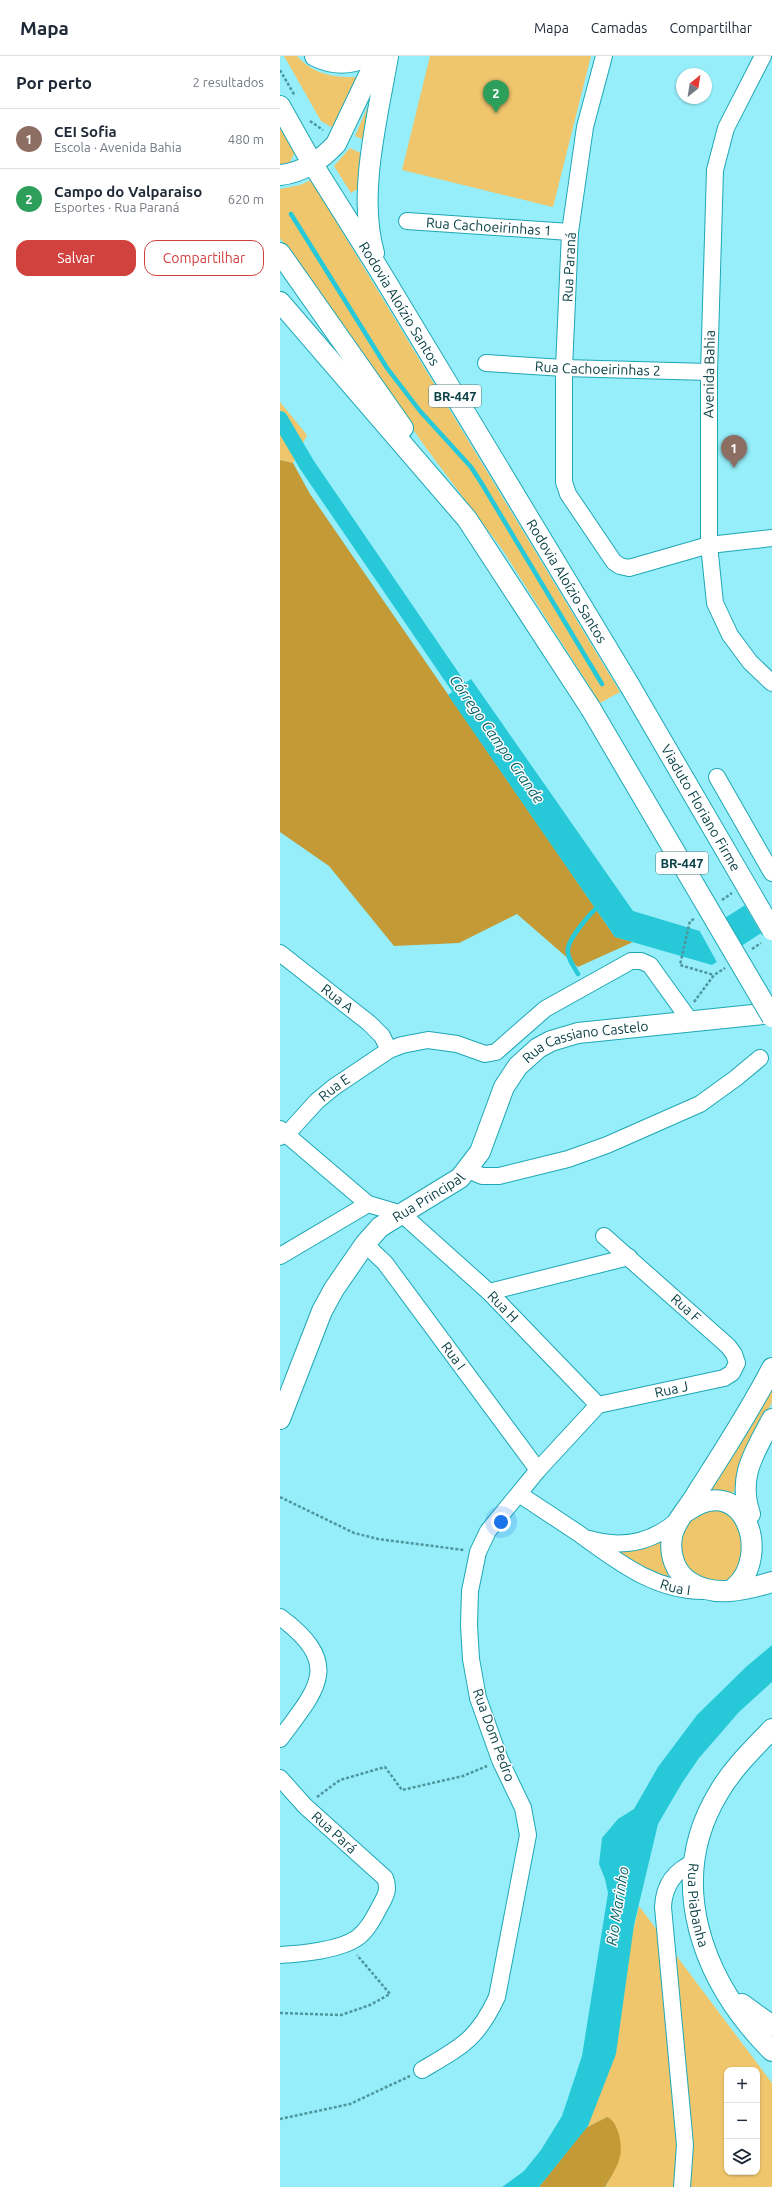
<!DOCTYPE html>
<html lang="pt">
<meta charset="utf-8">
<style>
body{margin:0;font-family:Ubuntu,sans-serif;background:#f2f2f3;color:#1f2937}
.controls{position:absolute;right:12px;bottom:12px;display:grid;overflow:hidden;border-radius:8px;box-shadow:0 1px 3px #0004}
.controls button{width:36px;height:36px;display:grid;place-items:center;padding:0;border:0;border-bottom:1px solid #e0e1e3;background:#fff;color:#1f2937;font:20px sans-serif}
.compass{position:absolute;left:396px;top:12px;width:36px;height:36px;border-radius:50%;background:#fff;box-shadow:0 1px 3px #0004;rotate:30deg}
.you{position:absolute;left:221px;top:1466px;width:14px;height:14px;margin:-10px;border:3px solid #fff;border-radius:50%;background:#1a73e8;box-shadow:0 0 0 6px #1a73e833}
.badge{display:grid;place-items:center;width:26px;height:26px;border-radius:50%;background:#d1423f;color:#fff;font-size:13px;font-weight:700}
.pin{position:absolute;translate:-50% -33px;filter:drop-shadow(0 1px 2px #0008)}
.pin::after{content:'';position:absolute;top:21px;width:14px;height:12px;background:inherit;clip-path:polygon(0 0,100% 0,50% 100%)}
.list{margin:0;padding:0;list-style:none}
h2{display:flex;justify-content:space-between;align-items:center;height:52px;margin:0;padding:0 16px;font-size:17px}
h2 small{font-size:13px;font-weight:400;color:#747a83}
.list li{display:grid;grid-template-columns:26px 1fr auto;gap:12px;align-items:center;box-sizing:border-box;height:60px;padding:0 16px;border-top:1px solid #e0e1e3}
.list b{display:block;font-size:15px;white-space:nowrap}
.list p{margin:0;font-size:13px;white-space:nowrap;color:#747a83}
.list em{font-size:13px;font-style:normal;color:#747a83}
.actions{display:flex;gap:8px;padding:12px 16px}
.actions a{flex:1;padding:9px 0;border:1px solid #d1423f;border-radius:12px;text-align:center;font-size:14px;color:#d1423f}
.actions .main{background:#d1423f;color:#fff}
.icon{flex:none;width:22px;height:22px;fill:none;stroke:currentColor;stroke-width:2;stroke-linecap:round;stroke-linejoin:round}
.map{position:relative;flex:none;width:492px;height:2131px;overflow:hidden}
header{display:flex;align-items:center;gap:24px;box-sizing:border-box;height:56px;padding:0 20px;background:#fff;border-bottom:1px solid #e0e1e3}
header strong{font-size:19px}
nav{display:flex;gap:22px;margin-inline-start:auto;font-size:14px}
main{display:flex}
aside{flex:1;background:#fff}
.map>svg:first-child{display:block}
.green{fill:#efc66c;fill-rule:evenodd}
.forest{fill:#c39a36}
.water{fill:#27c9d9}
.pier{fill:#95eef9}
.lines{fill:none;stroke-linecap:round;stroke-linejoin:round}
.stream{stroke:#27c9d9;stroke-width:4.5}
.canal{stroke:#27c9d9;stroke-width:16}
.minor-casing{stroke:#1fa7b4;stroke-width:18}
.major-casing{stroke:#1fa7b4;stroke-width:22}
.path{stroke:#4e969e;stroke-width:2.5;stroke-dasharray:3 2;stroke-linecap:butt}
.minor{stroke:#fff;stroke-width:16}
.major{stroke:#fff;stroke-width:20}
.major-bridge-casing{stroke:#1fa7b4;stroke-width:22;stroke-linecap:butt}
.major-bridge{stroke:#fff;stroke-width:20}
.labels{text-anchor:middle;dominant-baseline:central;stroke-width:3;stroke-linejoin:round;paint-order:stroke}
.shield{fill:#fefefe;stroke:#547a7e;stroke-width:1}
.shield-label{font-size:13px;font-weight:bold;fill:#0b4247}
.street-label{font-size:14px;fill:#0b4247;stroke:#fefefe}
.water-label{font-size:15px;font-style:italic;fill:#0a6169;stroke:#fefefe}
</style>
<header>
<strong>Mapa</strong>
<nav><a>Mapa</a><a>Camadas</a><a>Compartilhar</a></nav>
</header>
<main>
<aside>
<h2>Por perto<small>2 resultados</small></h2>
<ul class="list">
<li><span class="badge" style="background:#8d6e63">1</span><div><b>CEI Sofia</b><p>Escola · Avenida Bahia</p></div><em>480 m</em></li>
<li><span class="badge" style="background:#2e9e5b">2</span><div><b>Campo do Valparaiso</b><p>Esportes · Rua Paraná</p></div><em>620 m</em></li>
</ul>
<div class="actions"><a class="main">Salvar</a><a>Compartilhar</a></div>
</aside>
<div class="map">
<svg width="492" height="2131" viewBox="0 0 492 2131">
<rect width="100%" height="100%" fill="#95eef9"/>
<path class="green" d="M 4,0 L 17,0 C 33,18 54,22 77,21 L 53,72 L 41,65 Z
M 150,0 L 311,0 L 273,151 L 122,114 Z
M 88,50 L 91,51 L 86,85 L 75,80 Z
M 0,70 L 15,96 L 9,108 L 0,110 Z
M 70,92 L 83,98 L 79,132 L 71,137 L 54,110 Z
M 31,124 L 340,636 L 320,647 L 222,493 L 146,392 L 0,182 L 0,133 L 20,129 Z
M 0,346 L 27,379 L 13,407 L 0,404 Z
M 492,1329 L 492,1346 L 464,1402 L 457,1429 L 453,1437 L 430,1435 Z
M 443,1451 L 474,1477 L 452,1526 L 419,1524 L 401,1506 L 398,1481 L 411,1460 Z
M 381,1483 L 383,1502 L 389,1518 L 386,1524 L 340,1503 L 343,1492 Z
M 359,1850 L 492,2027 L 492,2131 L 325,2131 L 331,2121 L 327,2061 L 306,2072 ZM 447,2014 L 477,2014 L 477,2116 L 447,2116 Z"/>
<path class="forest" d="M 0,404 L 13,407 L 30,438 L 335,881 L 353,886 L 298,911 L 237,858 L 179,887 L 114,890 L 49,810 L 0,776 Z
M 327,2061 C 338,2065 343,2089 340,2100 C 338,2111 330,2122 325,2131 L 259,2131 L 306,2072 Z"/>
<path class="water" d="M 191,623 L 353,855 L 423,876 L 492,832 L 492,870 L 432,909 L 335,881 L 168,639 Z
M 492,1589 L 492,1626 L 459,1656 L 419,1702 L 402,1727 L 378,1768 L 354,1869 L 336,1998 L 308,2070 L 259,2131 L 222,2131 L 244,2115 L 261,2094 L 282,2060 L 302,2000 L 328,1837 L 325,1823 L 319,1808 L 322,1782 L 338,1763 L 354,1753 L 378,1711 L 417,1659 L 466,1611 Z"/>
<path class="pier" d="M 492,830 L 492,873 L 482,879 L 464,848 Z
M 445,860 L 463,891 L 438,908 L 418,872 L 423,874 Z"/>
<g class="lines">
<path class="stream" d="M 11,158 L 107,312 L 140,355 L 191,411 L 202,428 L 322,628
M 298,918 C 294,911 286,900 288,892 C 290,881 311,856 320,849"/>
<path class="canal" d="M 0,363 L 27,409 L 191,649"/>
<defs>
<g id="minor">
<path d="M 324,0 L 305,71 L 290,176 L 284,312 L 284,426 L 288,438 L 334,506 L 340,510 L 349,512 L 429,489 L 492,482"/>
<path d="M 483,0 L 446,72 L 435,114 L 429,316 L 429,489 L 435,547 L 442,562 L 450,579 L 470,606 L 492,627"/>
<path id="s1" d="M 127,165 L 290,176"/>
<path id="s2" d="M 206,307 L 284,312 L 429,316"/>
<path d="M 437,721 L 492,817"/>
<path id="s3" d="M 0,897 L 89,967 L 102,980 L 109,994"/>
<path id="s4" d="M 0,1073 L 88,1148 L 122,1158 L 209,1236 L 318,1349"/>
<path id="s5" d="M 0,1081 L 7,1078 L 37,1045 L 54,1031 L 109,994 L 122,989 L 148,984 L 177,988 L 205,998 L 216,996 L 265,953 L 351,905 L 361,905 L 370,909 L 411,966"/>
<path d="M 188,1114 L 202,1120 L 219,1120 L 288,1103 L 327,1089 L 420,1048 L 456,1022 L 480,1002"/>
<path id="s6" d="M 85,1188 L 105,1207 L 258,1414"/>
<path d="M 0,1200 L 88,1148"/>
<path d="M 209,1236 L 349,1201"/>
<path id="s7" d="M 318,1349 L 444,1322 L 452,1317 L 457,1307 L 454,1298 L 448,1290 L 324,1180"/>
<path id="s8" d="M 239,1438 C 259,1451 278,1464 298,1477 C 337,1505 375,1536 426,1535"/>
<path d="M 309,1483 C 343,1493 374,1486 400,1462"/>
<path d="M 0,1561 C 63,1608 38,1632 0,1683"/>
<path id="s9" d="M 0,1722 L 25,1750 L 105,1822 C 110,1834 105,1841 99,1852 C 93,1863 87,1875 77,1882 C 60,1894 21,1898 0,1899"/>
<path d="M 142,2014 C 181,1991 197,1984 217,1941 L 248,1779 L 243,1752 L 220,1704 L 198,1642 L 191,1603 L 189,1569 L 190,1535 L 198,1496 L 208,1475 L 258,1414 L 318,1349"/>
<path d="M 402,2131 L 405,2089 L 383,1851 C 384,1829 395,1814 415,1806"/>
</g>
<g id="major">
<path d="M 35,0 C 53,9 70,9 88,0"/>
<path id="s10" d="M 0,50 L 32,107 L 98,212 L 350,630"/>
<path d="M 0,119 C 22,117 42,103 56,88 L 98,0"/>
<path d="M 0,197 L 123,372"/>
<path d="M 94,197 C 77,138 98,60 108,0"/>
<path d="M 0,246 L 187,463 L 311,653"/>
<path d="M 492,1312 C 470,1355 443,1396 417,1437 C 409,1452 394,1465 392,1481 C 389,1498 395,1517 410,1526 C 433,1542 467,1534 492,1526"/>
<path id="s11" d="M 0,1363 L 42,1255 L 54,1233 L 85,1188 L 100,1171 L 180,1122 L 200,1096 L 224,1031 L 238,1010 L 258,992 L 271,985 L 298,977 L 492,957"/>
<path d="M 407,1455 C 465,1414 492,1501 454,1532"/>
<path d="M 470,1458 C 457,1420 475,1396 492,1363"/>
<path id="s12" d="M 492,1673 C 473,1693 453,1712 439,1736 C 384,1826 423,1926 492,1995"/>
<path d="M 462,1948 L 492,1970"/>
</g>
</defs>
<use href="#minor" class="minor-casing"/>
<use href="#major" class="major-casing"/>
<path class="path" d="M 0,14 L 15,40
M 30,65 L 43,74
M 442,844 L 452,837
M 414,863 L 410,865 L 400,909 L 434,919
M 472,893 L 481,887
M 414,946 L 434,919 L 445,912
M 0,1441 L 74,1477 L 98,1483 L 184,1494
M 37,1741 L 60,1724 L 105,1711 L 122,1734 L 183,1720 L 207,1710
M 0,1957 L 61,1959 L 90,1949 L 110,1938 L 77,1899
M 0,2063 L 70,2048 L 130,2020"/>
<use href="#minor" class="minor"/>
<use href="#major" class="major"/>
<defs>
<g id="major-bridge">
<path id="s13" d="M 350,630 L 492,874"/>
<path d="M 311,653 L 492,961"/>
</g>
</defs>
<use href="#major-bridge" class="major-bridge-casing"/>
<use href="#major-bridge" class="major-bridge"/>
</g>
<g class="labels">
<g class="shield">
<rect x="149" y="329" width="52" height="22" rx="3"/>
<rect x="376" y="796" width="52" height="22" rx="3"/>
</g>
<g class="shield-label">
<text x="175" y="340">BR-447</text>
<text x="402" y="807">BR-447</text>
</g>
<g class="street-label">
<text stroke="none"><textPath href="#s1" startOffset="82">Rua Cachoeirinhas 1</textPath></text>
<text transform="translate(289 211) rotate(-87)">Rua Paraná</text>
<text stroke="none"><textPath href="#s10" startOffset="231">Rodovia Aloízio Santos</textPath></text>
<text stroke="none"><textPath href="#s2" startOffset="112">Rua Cachoeirinhas 2</textPath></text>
<text transform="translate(429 318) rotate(-89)">Avenida Bahia</text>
<text stroke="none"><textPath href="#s10" startOffset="555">Rodovia Aloízio Santos</textPath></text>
<text stroke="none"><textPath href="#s13" startOffset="141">Viaduto Floriano Firme</textPath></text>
<text stroke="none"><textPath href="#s3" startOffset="73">Rua A</textPath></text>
<text stroke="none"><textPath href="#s11" startOffset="514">Rua Cassiano Castelo</textPath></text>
<text stroke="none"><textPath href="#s5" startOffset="74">Rua E</textPath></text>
<text stroke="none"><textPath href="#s11" startOffset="275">Rua Principal</textPath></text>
<text stroke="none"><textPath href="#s4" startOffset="288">Rua H</textPath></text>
<text transform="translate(406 1252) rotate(42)">Rua F</text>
<text stroke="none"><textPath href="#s6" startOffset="143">Rua I</textPath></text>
<text stroke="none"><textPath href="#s7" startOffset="75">Rua J</textPath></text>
<text stroke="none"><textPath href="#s8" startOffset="183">Rua I</textPath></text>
<text transform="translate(214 1679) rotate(70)">Rua Dom Pedro</text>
<text stroke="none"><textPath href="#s9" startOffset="77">Rua Pará</textPath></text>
<text stroke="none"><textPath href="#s12" startOffset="201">Rua Piabanha</textPath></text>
</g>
<g class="water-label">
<text transform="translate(217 683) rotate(55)">Córrego Campo Grande</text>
<text transform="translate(337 1850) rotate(-81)">Rio Marinho</text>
</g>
</g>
</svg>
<div class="controls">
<button>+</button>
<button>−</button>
<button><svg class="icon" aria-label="layers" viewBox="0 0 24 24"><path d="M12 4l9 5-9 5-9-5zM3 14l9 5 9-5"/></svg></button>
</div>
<svg class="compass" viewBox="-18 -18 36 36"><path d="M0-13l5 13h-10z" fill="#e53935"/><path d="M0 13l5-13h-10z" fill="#747a83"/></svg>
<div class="you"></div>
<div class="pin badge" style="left:454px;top:412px;background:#8d6e63">1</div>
<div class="pin badge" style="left:216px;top:57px;background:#2e9e5b">2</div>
</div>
</main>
